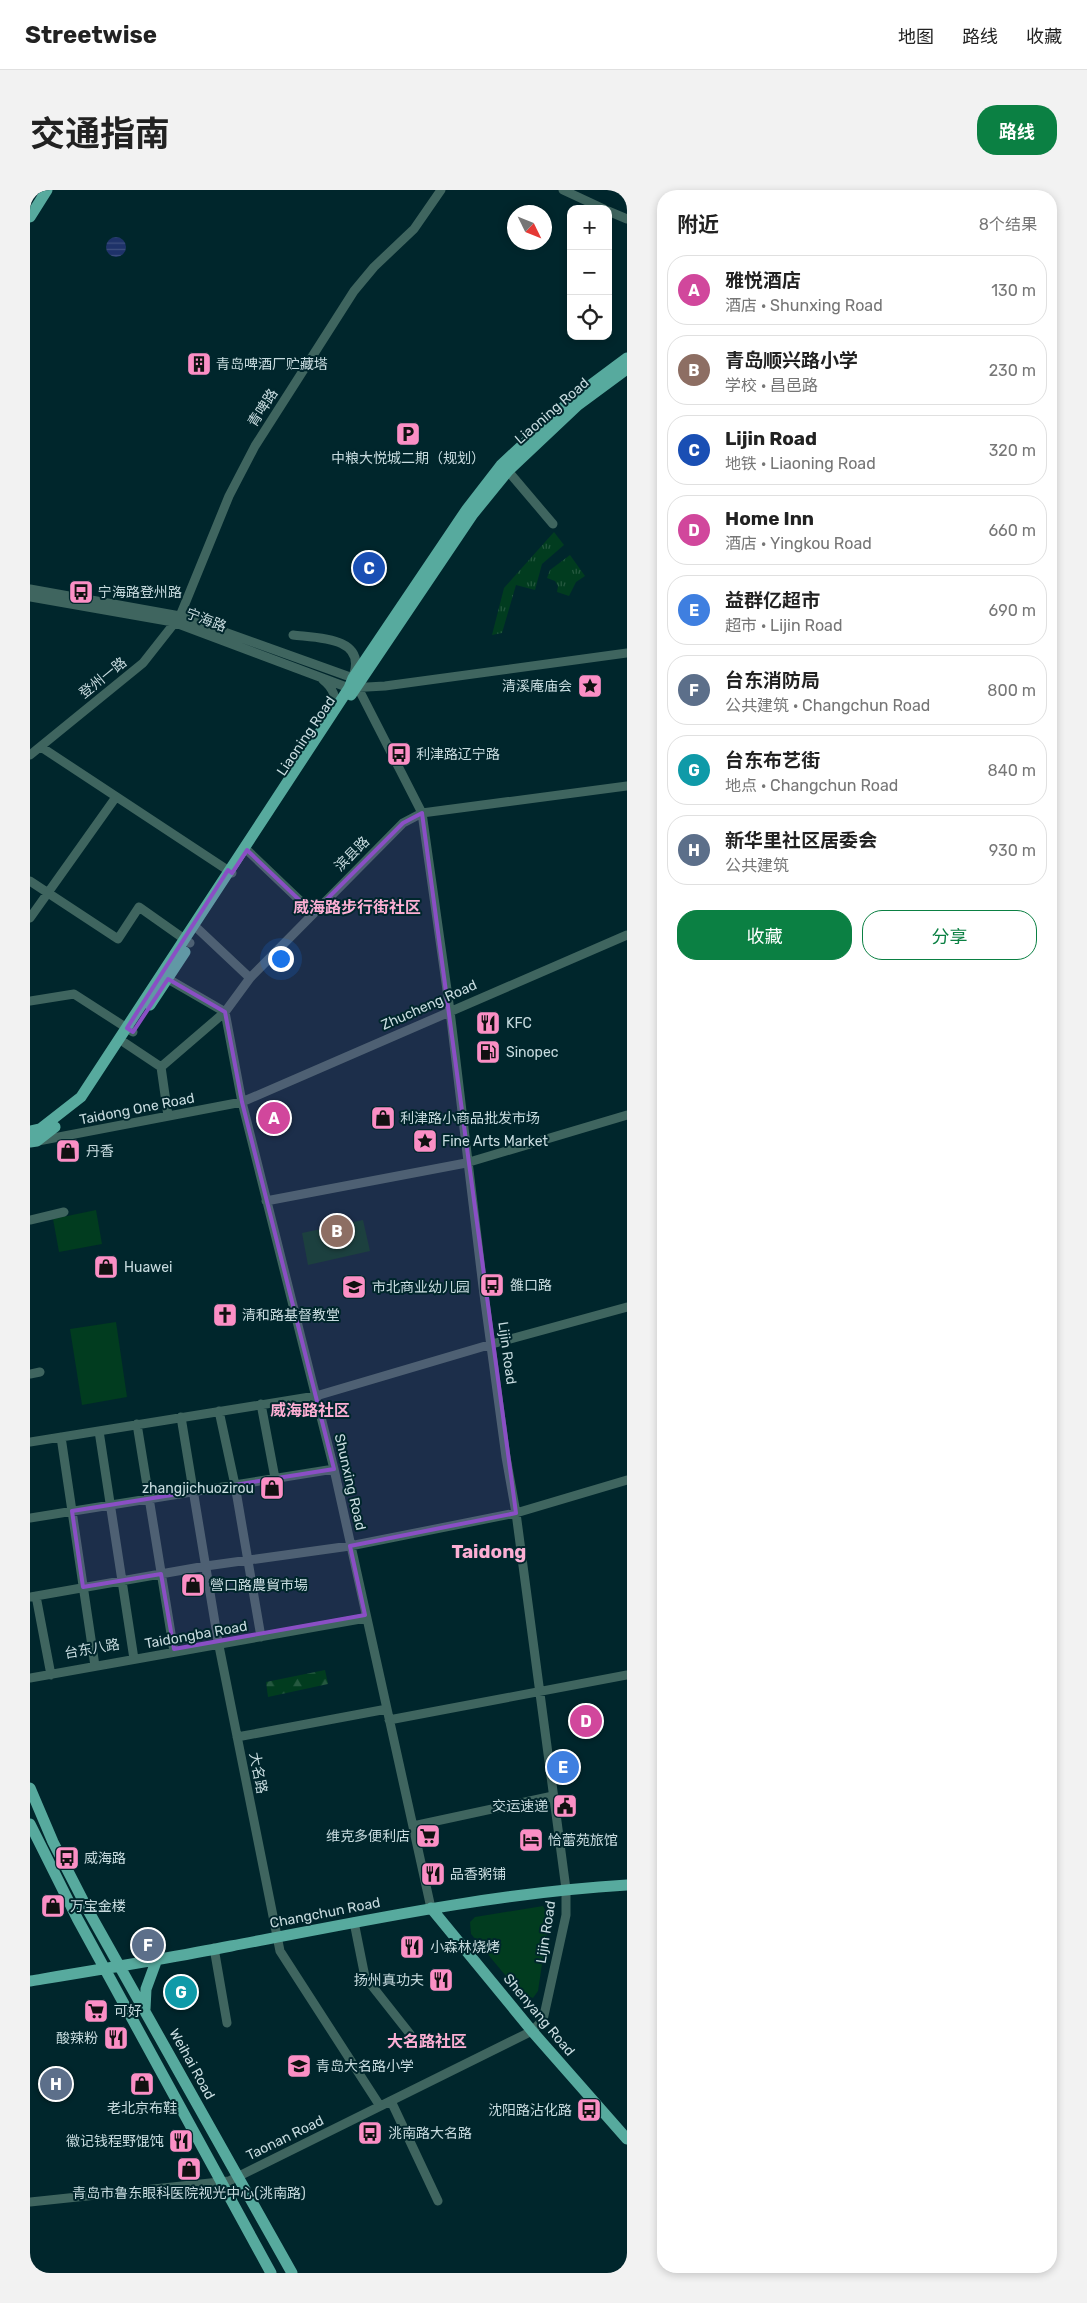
<!DOCTYPE html>
<html lang="zh">
<meta charset="utf-8">
<style>
body{margin:0;font-family:Rubik,"Noto Sans SC",sans-serif;background:#f2f2f2;color:#222}
.controls{position:absolute;right:15px;top:15px;display:grid;overflow:hidden;border-radius:10px;box-shadow:0 2px 8px #0003}
.controls button{width:45px;height:45px;display:grid;place-items:center;padding:0;border:0;border-bottom:1px solid #e0e0e0;background:#fff;color:#222;font:25px sans-serif}
.compass{position:absolute;left:477px;top:15px;width:45px;height:45px;border-radius:50%;background:#fff;box-shadow:0 2px 8px #0003;rotate:133deg}
.you{position:absolute;left:250px;top:768px;width:18px;height:18px;margin:-12px;border:4px solid #fff;border-radius:50%;background:#1a73e8;box-shadow:0 0 0 8px #1a73e833}
.badge{display:grid;place-items:center;width:32px;height:32px;border-radius:50%;background:#0b8043;color:#fff;font-size:16px;font-weight:700}
.pin{position:absolute;translate:-50% -50%;border:2px solid #fff;box-shadow:0 1px 5px #0006}
.list{margin:0;padding:0;list-style:none}
h2{display:flex;justify-content:space-between;align-items:center;height:65px;margin:0;padding:0 20px;font-size:21px}
h2 small{font-size:16px;font-weight:400;color:#767676}
.list li{display:grid;grid-template-columns:32px 1fr auto;gap:15px;align-items:center;box-sizing:border-box;height:70px;margin:0 10px 10px;padding:0 10px;border:1px solid #e0e0e0;border-radius:20px}
.list b{display:block;font-size:19px;white-space:nowrap}
.list p{margin:0;font-size:16px;white-space:nowrap;color:#767676}
.list em{font-size:16px;font-style:normal;color:#767676}
.actions{display:flex;gap:10px;padding:15px 20px}
.actions a{flex:1;padding:11px 0;border:1px solid #0b8043;border-radius:20px;text-align:center;font-size:18px;color:#0b8043}
.actions .main{background:#0b8043;color:#fff}
.icon{flex:none;width:28px;height:28px;fill:none;stroke:currentColor;stroke-width:2;stroke-linecap:round;stroke-linejoin:round}
.map{position:relative;flex:none;width:597px;height:2083px;overflow:hidden;border-radius:20px}
header{display:flex;align-items:center;gap:30px;box-sizing:border-box;height:70px;padding:0 25px;background:#fff;border-bottom:1px solid #e0e0e0}
header strong{font-size:24px}
nav{display:flex;gap:28px;margin-inline-start:auto;font-size:18px}
.intro{display:flex;align-items:center;justify-content:space-between;box-sizing:border-box;height:120px;padding:0 30px}
h1{margin:0;font-size:35px}
.button{padding:12px 22px;border-radius:20px;background:#0b8043;color:#fff;font-size:18px;font-weight:700}
main{display:flex;gap:30px;padding:0 30px}
aside{flex:1;background:#fff;border-radius:20px;box-shadow:0 2px 8px #0003}
.map>svg:first-child{display:block}
.grass{fill:url(#grass-tufts)}
.forest{fill:url(#forest-firs)}
.green{fill:#013c1f}
.water{fill:url(#water-rules)}
.lines{fill:none;stroke-linecap:round;stroke-linejoin:round}
.minor{stroke:#3f655f;stroke-width:9}
.major{stroke:#57aa9e;stroke-width:11}
.marked{fill:#8a4fc5;fill-opacity:0.2;stroke:#8a4fc5;stroke-width:4;stroke-linejoin:round}
.labels{text-anchor:middle;dominant-baseline:central;stroke-width:4;stroke-linejoin:round;paint-order:stroke}
.poi-label{font-size:14px;fill:#c7dbdf;stroke:#00262c;text-anchor:start}
.street-label{font-size:14px;fill:#c7dbdf;stroke:#00262c}
.quarter-label{font-size:16px;font-weight:bold;fill:#fcafd4;stroke:#00262c}
.district-label{font-size:19px;font-weight:bold;fill:#fcafd4;stroke:#00262c}
</style>
<header>
<strong>Streetwise</strong>
<nav><a>地图</a><a>路线</a><a>收藏</a></nav>
</header>
<div class="intro"><h1>交通指南</h1><a class="button">路线</a></div>
<main>
<div class="map">
<svg width="597" height="2083" viewBox="0 0 597 2083">
<defs>
<pattern id="grass-tufts" width="24" height="20" patternUnits="userSpaceOnUse" patternTransform="scale(1.25)"><rect width="24" height="20" fill="#013c1f"/><path d="M3 7l-1-3M5 7V3M7 7l1-3M15 17l-1-3M17 17v-4M19 17l1-3" fill="none" stroke="#25583f"/></pattern>
<pattern id="forest-firs" width="22" height="20" patternUnits="userSpaceOnUse" patternTransform="scale(1.25)"><rect width="22" height="20" fill="#013c1f"/><path d="M5 1l3.5 6h-7zM16 11l3.5 6h-7z" fill="#25583f"/></pattern>
<pattern id="water-rules" width="6" height="5" patternUnits="userSpaceOnUse" patternTransform="scale(1.25)"><rect width="6" height="5" fill="#1e3269"/><path d="M0 2.5h6" fill="none" stroke="#3d4f7e"/></pattern>
</defs>
<rect width="100%" height="100%" fill="#00262c"/>
<path class="grass" d="M 524,342 L 534,355 L 512,374 L 505,400 L 486,395 L 472,443 L 462,445 L 474,398 Z
M 540,365 L 555,386 L 546,392 L 539,406 L 527,402 L 528,396 L 525,391 L 517,388 L 520,380 Z"/>
<path class="forest" d="M 295,1480 L 298,1494 L 238,1507 L 236,1492 Z"/>
<path class="green" d="M 66,1020 L 72,1054 L 29,1062 L 23,1029 Z
M 333,1030 L 340,1061 L 278,1075 L 272,1043 Z
M 86,1132 L 97,1207 L 52,1215 L 40,1139 Z
M 513,1716 L 519,1728 L 508,1801 L 503,1808 L 490,1803 L 441,1744 L 440,1732 L 445,1727 Z"/>
<path class="water" d="M76 57a10 10 0 1 1 20 0a10 10 0 1 1-20 0Z"/>
<g class="lines">
<path class="minor" d="M 533,0 L 574,19
M 578,21 L 597,29
M 478,281 L 523,334
M 0,399 L 150,426 L 323,488 L 392,623 L 420,821 L 453,1097 L 476,1267 L 486,1323 L 536,1699 L 536,1725 L 513,1830 L 502,1841 L 199,1991 L 0,2012
M 0,407 L 143,432 L 319,498 L 355,496 L 597,463
M 263,445 C 287,448 335,447 324,483
M 293,490 C 302,497 308,508 304,520
M 11,557 L 202,683
M 0,565 L 113,473 L 150,426 L 199,306 L 225,256 L 324,101 L 344,77 L 384,39 L 411,0
M 217,660 L 283,723
M 0,691 L 88,749 L 109,717 L 160,753
M 0,728 L 86,607
M 168,739 L 220,788
M 138,789 L 195,822 L 212,912 L 304,1279 L 401,1718
M 0,811 L 44,804 L 103,842
M 95,853 L 131,877 L 138,926
M 131,877 L 195,822 L 220,788 L 373,633 L 392,623 L 597,596
M 8,951 L 212,912 L 597,745
M 236,1011 L 436,973 L 597,925
M 0,1030 L 34,1022
M 0,1184 L 10,1182
M 231,1214 L 245,1288
M 189,1221 L 205,1295 L 231,1447
M 151,1227 L 188,1451 L 250,1761 L 350,1916
M 107,1234 L 144,1462
M 69,1241 L 104,1469
M 31,1247 L 65,1476
M 0,1252 L 286,1206 L 462,1154 L 597,1117
M 0,1328 L 304,1279
M 6,1406 L 21,1485
M 0,1407 L 176,1376 L 320,1356 L 486,1323 L 597,1290
M 0,1488 L 336,1428
M 359,1530 L 597,1485
M 207,1547 L 357,1519
M 383,1636 L 523,1606
M 324,1732 L 335,1787 L 380,1844
M 184,1758 L 197,1833
M 361,1911 L 408,2011"/>
<path class="major" d="M 0,27 L 17,0
M 321,505 L 443,324 L 478,281 L 548,215 L 597,179
M 120,815 L 155,762
M 0,941 L 10,939 L 51,907 L 319,498 L 323,488 L 437,319 L 471,275 L 542,209 L 597,168
M 0,952 L 7,951 L 25,937
M 0,1598 L 23,1652 L 59,1722 L 262,2083
M 0,1634 L 47,1728 L 241,2083
M 401,1718 L 502,1841 L 597,1949
M 0,1791 C 67,1780 135,1769 201,1756 C 333,1731 463,1703 597,1695
M 115,1819 L 116,1799 L 127,1769"/>
</g>
<path class="marked" d="M 392,623 L 486,1323 L 320,1356 L 335,1425 L 144,1459 L 131,1384 L 53,1397 L 42,1321 L 304,1279 L 212,912 L 195,822 L 138,789 L 103,842 L 97,838 L 198,680 L 202,683 L 217,660 L 283,723 L 373,633 Z"/>
<defs>
<symbol id="building-square" viewBox="-11 -11 22 22"><rect x="-9" y="-9" width="18" height="18" rx="4" fill="#fb8fc5" stroke="#00262c"/><path d="M-4-6H4V6H1V3H-1V6H-4ZM-2.5-4.3h1.7v1.8h-1.7ZM.8-4.3h1.7v1.8H.8ZM-2.5-1h1.7V.8h-1.7ZM.8-1h1.7V.8H.8Z" fill="#111"/></symbol>
<symbol id="parking-square" viewBox="-11 -11 22 22"><rect x="-9" y="-9" width="18" height="18" rx="4" fill="#fb8fc5" stroke="#00262c"/><path d="M-3.5-5.5H1a3.5 3.5 0 0 1 0 7H-1V5.5H-3.5ZM-1-3.4V-.6H.8a1.4 1.4 0 0 0 0-2.8Z" fill="#111"/></symbol>
<symbol id="bus-square" viewBox="-11 -11 22 22"><rect x="-9" y="-9" width="18" height="18" rx="4" fill="#fb8fc5" stroke="#00262c"/><path d="M-5-6H5V4H4V6H2V4H-2V6H-4V4H-5ZM-3.5-4V0h7V-4ZM-3.5 1.2v1.5H-2V1.2ZM2 1.2v1.5H3.5V1.2Z" fill="#111"/></symbol>
<symbol id="sight-square" viewBox="-11 -11 22 22"><rect x="-9" y="-9" width="18" height="18" rx="4" fill="#fb8fc5" stroke="#00262c"/><path d="M0-6L1.8-2.2L6-1.7L2.9 1.2L3.7 5.4L0 3.3L-3.7 5.4L-2.9 1.2L-6-1.7L-1.8-2.2Z" fill="#111"/></symbol>
<symbol id="restaurant-square" viewBox="-11 -11 22 22"><rect x="-9" y="-9" width="18" height="18" rx="4" fill="#fb8fc5" stroke="#00262c"/><path d="M-5-6h1v4h1v-4h1v4h1v-4h1v5L-1.5 .5V6h-2V.5L-5-1ZM5-6V6H3V1.5H1.5Q1.5-4 5-6Z" fill="#111"/></symbol>
<symbol id="fuel-square" viewBox="-11 -11 22 22"><rect x="-9" y="-9" width="18" height="18" rx="4" fill="#fb8fc5" stroke="#00262c"/><path d="M-5.5-6h7V0h2V4h1.3V-2.5L3-4.5l.8-.8L6-3V5H2.5V1h-1V6h-7ZM-4.2-4.7v3.2H.2V-4.7Z" fill="#111"/></symbol>
<symbol id="shop-square" viewBox="-11 -11 22 22"><rect x="-9" y="-9" width="18" height="18" rx="4" fill="#fb8fc5" stroke="#00262c"/><path d="M-5-2.5h2.3a2.7 3.5 0 0 1 5.4 0H5L5.5 6h-11ZM-1.5-2.5h3a1.5 2.3 0 0 0-3 0Z" fill="#111"/></symbol>
<symbol id="school-square" viewBox="-11 -11 22 22"><rect x="-9" y="-9" width="18" height="18" rx="4" fill="#fb8fc5" stroke="#00262c"/><path d="M0-5L7-2L0 1L-7-2ZM-4 1L0 2.5L4 1V4Q0 6-4 4Z" fill="#111"/></symbol>
<symbol id="church-square" viewBox="-11 -11 22 22"><rect x="-9" y="-9" width="18" height="18" rx="4" fill="#fb8fc5" stroke="#00262c"/><path d="M-1.2-6h2.4v3.5h3.3v2.4h-3.3V6h-2.4V-.1h-3.3v-2.4h3.3Z" fill="#111"/></symbol>
<symbol id="civic-square" viewBox="-11 -11 22 22"><rect x="-9" y="-9" width="18" height="18" rx="4" fill="#fb8fc5" stroke="#00262c"/><path d="M-.6-6.5H3V-4.5H.6V-3L4-1V1h2V6H-6V1h2V-1L-.6-3ZM-1.2 2.5V6h2.4V2.5Z" fill="#111"/></symbol>
<symbol id="supermarket-square" viewBox="-11 -11 22 22"><rect x="-9" y="-9" width="18" height="18" rx="4" fill="#fb8fc5" stroke="#00262c"/><path d="M-6-5.5h2.5l.6 2H6L4.5 2H-2.5L-4.4-4H-6ZM-1.5 3.2a1.3 1.3 0 1 0 .1 0ZM3 3.2a1.3 1.3 0 1 0 .1 0Z" fill="#111"/></symbol>
<symbol id="hotel-square" viewBox="-11 -11 22 22"><rect x="-9" y="-9" width="18" height="18" rx="4" fill="#fb8fc5" stroke="#00262c"/><path d="M-6-4.5h1.5V1H6V5H4.5V3h-9V5H-6ZM-4 0a1.8 1.8 0 1 1 3.6 0ZM.5 0V-2.5h3Q6-2.5 6 0Z" fill="#111"/></symbol>
</defs>
<g fill-rule="evenodd">
<use href="#building-square" x="155" y="160" width="28" height="28"/>
<use href="#parking-square" x="364" y="230" width="28" height="28"/>
<use href="#bus-square" x="37" y="388" width="28" height="28"/>
<use href="#sight-square" x="546" y="482" width="28" height="28"/>
<use href="#bus-square" x="355" y="550" width="28" height="28"/>
<use href="#restaurant-square" x="444" y="819" width="28" height="28"/>
<use href="#fuel-square" x="444" y="848" width="28" height="28"/>
<use href="#shop-square" x="339" y="914" width="28" height="28"/>
<use href="#sight-square" x="381" y="937" width="28" height="28"/>
<use href="#shop-square" x="24" y="947" width="28" height="28"/>
<use href="#shop-square" x="62" y="1063" width="28" height="28"/>
<use href="#bus-square" x="448" y="1081" width="28" height="28"/>
<use href="#school-square" x="310" y="1083" width="28" height="28"/>
<use href="#church-square" x="181" y="1111" width="28" height="28"/>
<use href="#shop-square" x="228" y="1284" width="28" height="28"/>
<use href="#shop-square" x="149" y="1381" width="28" height="28"/>
<use href="#civic-square" x="521" y="1602" width="28" height="28"/>
<use href="#supermarket-square" x="384" y="1632" width="28" height="28"/>
<use href="#hotel-square" x="487" y="1636" width="28" height="28"/>
<use href="#bus-square" x="23" y="1654" width="28" height="28"/>
<use href="#restaurant-square" x="389" y="1670" width="28" height="28"/>
<use href="#shop-square" x="9" y="1702" width="28" height="28"/>
<use href="#restaurant-square" x="368" y="1743" width="28" height="28"/>
<use href="#restaurant-square" x="397" y="1776" width="28" height="28"/>
<use href="#supermarket-square" x="52" y="1807" width="28" height="28"/>
<use href="#restaurant-square" x="72" y="1834" width="28" height="28"/>
<use href="#school-square" x="255" y="1862" width="28" height="28"/>
<use href="#shop-square" x="98" y="1880" width="28" height="28"/>
<use href="#bus-square" x="545" y="1906" width="28" height="28"/>
<use href="#bus-square" x="326" y="1929" width="28" height="28"/>
<use href="#restaurant-square" x="137" y="1937" width="28" height="28"/>
<use href="#shop-square" x="145" y="1965" width="28" height="28"/>
</g>
<g class="labels">
<g class="poi-label">
<text x="186" y="174">青岛啤酒厂贮藏塔</text>
<text x="378" y="268" text-anchor="middle">中粮大悦城二期（规划）</text>
<text x="68" y="402">宁海路登州路</text>
<text x="542" y="496" text-anchor="end">清溪庵庙会</text>
<text x="386" y="564">利津路辽宁路</text>
<text x="476" y="833">KFC</text>
<text x="476" y="862">Sinopec</text>
<text x="370" y="928">利津路小商品批发市场</text>
<text x="412" y="951">Fine Arts Market</text>
<text x="56" y="961">丹香</text>
<text x="94" y="1077">Huawei</text>
<text x="480" y="1095">雒口路</text>
<text x="342" y="1097">市北商业幼儿园</text>
<text x="212" y="1125">清和路基督教堂</text>
<text x="224" y="1298" text-anchor="end">zhangjichuozirou</text>
<text x="180" y="1395">營口路農貿市場</text>
<text x="518" y="1616" text-anchor="end">交运速递</text>
<text x="380" y="1646" text-anchor="end">维克多便利店</text>
<text x="518" y="1650">恰蕾苑旅馆</text>
<text x="54" y="1668">威海路</text>
<text x="420" y="1684">品香粥铺</text>
<text x="40" y="1716">万宝金楼</text>
<text x="400" y="1757">小森林烧烤</text>
<text x="394" y="1790" text-anchor="end">扬州真功夫</text>
<text x="84" y="1821">可好</text>
<text x="68" y="1848" text-anchor="end">酸辣粉</text>
<text x="286" y="1876">青岛大名路小学</text>
<text x="112" y="1918" text-anchor="middle">老北京布鞋</text>
<text x="542" y="1920" text-anchor="end">沈阳路沾化路</text>
<text x="358" y="1943">洮南路大名路</text>
<text x="134" y="1951" text-anchor="end">徽记钱程野馄饨</text>
<text x="159" y="2003" text-anchor="middle">青岛市鲁东眼科医院视光中心(洮南路)</text>
</g>
<g class="street-label">
<text transform="translate(233 218) rotate(-57)">青啤路</text>
<text transform="translate(522 221) rotate(-41)">Liaoning Road</text>
<text transform="translate(176 430) rotate(21)">宁海路</text>
<text transform="translate(73 488) rotate(-39)">登州一路</text>
<text transform="translate(276 546) rotate(-56)">Liaoning Road</text>
<text transform="translate(322 664) rotate(-45)">滨县路</text>
<text transform="translate(399 815) rotate(-24)">Zhucheng Road</text>
<text transform="translate(107 919) rotate(-11)">Taidong One Road</text>
<text transform="translate(477 1163) rotate(82)">Lijin Road</text>
<text transform="translate(320 1292) rotate(77)">Shunxing Road</text>
<text transform="translate(166 1445) rotate(-10)">Taidongba Road</text>
<text transform="translate(62 1459) rotate(-10)">台东八路</text>
<text transform="translate(228 1583) rotate(79)">大名路</text>
<text transform="translate(295 1723) rotate(-11)">Changchun Road</text>
<text transform="translate(516 1742) rotate(-81)">Lijin Road</text>
<text transform="translate(509 1825) rotate(50)">Shenyang Road</text>
<text transform="translate(162 1874) rotate(61)">Weihai Road</text>
<text transform="translate(255 1948) rotate(-26)">Taonan Road</text>
</g>
<g class="quarter-label">
<text x="327" y="717">威海路步行街社区</text>
<text x="280" y="1220">威海路社区</text>
<text x="397" y="1851">大名路社区</text>
</g>
<g class="district-label">
<text x="459" y="1361">Taidong</text>
</g>
</g>
</svg>
<div class="controls">
<button>+</button>
<button>−</button>
<button><svg class="icon" aria-label="locate" viewBox="0 0 24 24"><circle cx="12" cy="12" r="6"/><path d="M12 2v4M12 18v4M2 12h4M18 12h4"/></svg></button>
</div>
<svg class="compass" viewBox="-18 -18 36 36"><path d="M0-13l5 13h-10z" fill="#e53935"/><path d="M0 13l5-13h-10z" fill="#767676"/></svg>
<div class="you"></div>
<div class="pin badge" style="left:244px;top:928px;background:#d1479c">A</div>
<div class="pin badge" style="left:307px;top:1041px;background:#8d6e63">B</div>
<div class="pin badge" style="left:339px;top:378px;background:#1a4fb4">C</div>
<div class="pin badge" style="left:556px;top:1531px;background:#d1479c">D</div>
<div class="pin badge" style="left:533px;top:1577px;background:#3f7fe0">E</div>
<div class="pin badge" style="left:118px;top:1755px;background:#5c6f8a">F</div>
<div class="pin badge" style="left:151px;top:1802px;background:#0f9aa8">G</div>
<div class="pin badge" style="left:26px;top:1894px;background:#5c6f8a">H</div>
</div>
<aside>
<h2>附近<small>8个结果</small></h2>
<ul class="list">
<li><span class="badge" style="background:#d1479c">A</span><div><b>雅悦酒店</b><p>酒店 · Shunxing Road</p></div><em>130 m</em></li>
<li><span class="badge" style="background:#8d6e63">B</span><div><b>青岛顺兴路小学</b><p>学校 · 昌邑路</p></div><em>230 m</em></li>
<li><span class="badge" style="background:#1a4fb4">C</span><div><b>Lijin Road</b><p>地铁 · Liaoning Road</p></div><em>320 m</em></li>
<li><span class="badge" style="background:#d1479c">D</span><div><b>Home Inn</b><p>酒店 · Yingkou Road</p></div><em>660 m</em></li>
<li><span class="badge" style="background:#3f7fe0">E</span><div><b>益群亿超市</b><p>超市 · Lijin Road</p></div><em>690 m</em></li>
<li><span class="badge" style="background:#5c6f8a">F</span><div><b>台东消防局</b><p>公共建筑 · Changchun Road</p></div><em>800 m</em></li>
<li><span class="badge" style="background:#0f9aa8">G</span><div><b>台东布艺街</b><p>地点 · Changchun Road</p></div><em>840 m</em></li>
<li><span class="badge" style="background:#5c6f8a">H</span><div><b>新华里社区居委会</b><p>公共建筑</p></div><em>930 m</em></li>
</ul>
<div class="actions"><a class="main">收藏</a><a>分享</a></div>
</aside>
</main>
